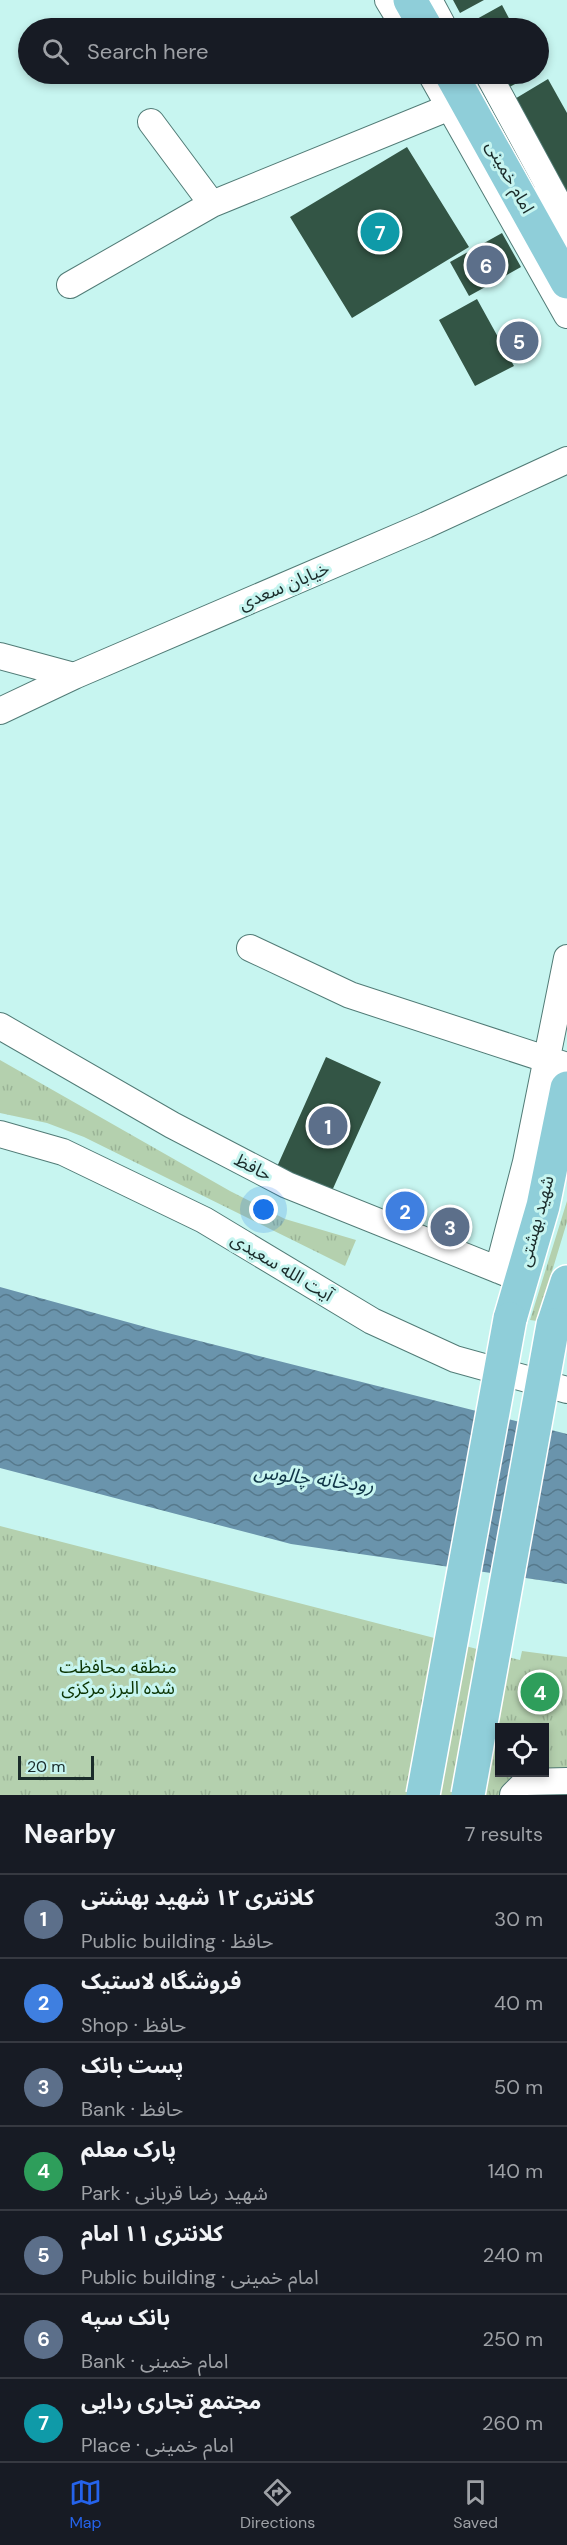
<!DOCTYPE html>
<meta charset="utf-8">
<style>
body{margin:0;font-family:"DM Sans","Noto Sans Arabic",sans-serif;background:#242831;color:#f1f3f6}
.controls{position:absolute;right:18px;bottom:18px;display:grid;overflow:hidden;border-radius:0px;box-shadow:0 3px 9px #0003}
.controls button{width:54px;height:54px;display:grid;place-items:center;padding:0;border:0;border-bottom:2px solid #363941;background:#171b24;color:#f1f3f6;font:30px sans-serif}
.scale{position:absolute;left:18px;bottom:15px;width:76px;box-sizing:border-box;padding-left:6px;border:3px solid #1a2b2a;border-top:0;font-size:16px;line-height:21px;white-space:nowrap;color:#1a2b2a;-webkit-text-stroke:4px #c7f5f0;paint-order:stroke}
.you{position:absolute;left:264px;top:1210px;width:21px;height:21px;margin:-15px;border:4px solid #fff;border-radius:50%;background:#1a73e8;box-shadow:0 0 0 9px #1a73e833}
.badge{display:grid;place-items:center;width:39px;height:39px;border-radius:50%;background:#2563eb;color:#fff;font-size:20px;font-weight:700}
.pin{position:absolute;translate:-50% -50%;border:3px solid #fff;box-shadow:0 2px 6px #0006}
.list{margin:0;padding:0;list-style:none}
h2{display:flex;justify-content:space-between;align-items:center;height:78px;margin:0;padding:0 24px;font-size:26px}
h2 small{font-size:20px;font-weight:400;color:#9ea1a6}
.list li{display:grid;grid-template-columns:39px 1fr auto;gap:18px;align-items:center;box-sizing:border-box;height:84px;padding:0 24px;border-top:2px solid #363941}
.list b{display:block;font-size:22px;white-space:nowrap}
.list p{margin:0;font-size:20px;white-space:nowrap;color:#9ea1a6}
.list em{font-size:20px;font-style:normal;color:#9ea1a6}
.icon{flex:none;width:33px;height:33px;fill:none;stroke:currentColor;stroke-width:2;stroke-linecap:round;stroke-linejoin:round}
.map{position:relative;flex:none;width:567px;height:1795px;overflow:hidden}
.search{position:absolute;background:#171b24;box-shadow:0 3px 9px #0003;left:18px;right:18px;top:18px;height:66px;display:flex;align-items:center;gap:15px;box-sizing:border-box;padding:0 21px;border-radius:33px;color:#9ea1a6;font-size:22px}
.sheet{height:666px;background:#171b24}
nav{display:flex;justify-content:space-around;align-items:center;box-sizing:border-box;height:84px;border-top:2px solid #363941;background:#171b24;font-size:16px;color:#9ea1a6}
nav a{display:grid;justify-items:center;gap:3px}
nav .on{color:#2563eb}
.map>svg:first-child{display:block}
.grass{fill:url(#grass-tufts);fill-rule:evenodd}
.water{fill:url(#water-waves)}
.building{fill:#335545}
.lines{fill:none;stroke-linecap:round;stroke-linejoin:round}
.minor-casing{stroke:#517b76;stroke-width:28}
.major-casing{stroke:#fff;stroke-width:36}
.minor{stroke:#fff;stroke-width:26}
.major{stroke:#8fced9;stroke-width:33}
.major-bridge-casing{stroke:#fff;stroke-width:36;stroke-linecap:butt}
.major-bridge{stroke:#8fced9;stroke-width:33}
.labels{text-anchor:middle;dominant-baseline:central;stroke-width:6;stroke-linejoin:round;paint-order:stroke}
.street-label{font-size:18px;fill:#1a2b2a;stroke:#c7f5f0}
.park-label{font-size:18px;fill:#0b3403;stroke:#c7f5f0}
.water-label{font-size:20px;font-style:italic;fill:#0f3446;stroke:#c7f5f0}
</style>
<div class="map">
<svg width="567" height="1795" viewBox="0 0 567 1795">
<defs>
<pattern id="grass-tufts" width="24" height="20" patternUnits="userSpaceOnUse" patternTransform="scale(1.5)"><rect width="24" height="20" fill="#b4d0ae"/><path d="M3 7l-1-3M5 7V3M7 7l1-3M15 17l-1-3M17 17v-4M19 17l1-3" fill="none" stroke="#9ab396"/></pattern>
<pattern id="water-waves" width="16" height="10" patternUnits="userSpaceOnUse" patternTransform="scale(1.5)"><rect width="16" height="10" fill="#6a94ac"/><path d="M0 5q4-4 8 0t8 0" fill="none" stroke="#56798c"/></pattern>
</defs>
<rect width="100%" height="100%" fill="#c7f5f0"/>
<path class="grass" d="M 0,1060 L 230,1191 L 285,1219 L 356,1240 L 345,1266 L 84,1137 L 47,1123 L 0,1113 Z
M 567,1201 L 567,1222 L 537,1321 L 530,1320 Z
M 0,1526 L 520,1660 L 522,1651 L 567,1657 L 567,1795 L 0,1795 ZM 500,1728 L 544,1728 L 544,1772 L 500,1772 Z"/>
<path class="water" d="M 0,1287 L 160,1331 L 567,1434 L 567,1584 L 291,1544 L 0,1468 Z"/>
<path class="building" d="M 453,0 L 484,0 L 460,13 Z
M 502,5 L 514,28 L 468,28 L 466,25 Z
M 493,74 L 534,74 L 502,91 Z
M 548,79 L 567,113 L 567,208 L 508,103 Z
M 407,147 L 469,247 L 352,318 L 290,217 Z
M 502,233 L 521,267 L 469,296 L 450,262 Z
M 477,299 L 514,366 L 475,386 L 439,320 Z
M 326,1057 L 381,1082 L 331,1193 L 276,1169 Z"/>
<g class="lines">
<defs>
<path id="minor" d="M 388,0 L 405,28
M 429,0 L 444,28
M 431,74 L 567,315
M 488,74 L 564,214
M 151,122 L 212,204
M 538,200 L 553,227 L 567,235
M 70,285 L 212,204 L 450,107 L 465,98
M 0,656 L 74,676
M 0,711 L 74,676 L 426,525 L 567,460
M 250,948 L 350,995 L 567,1066
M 0,1026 L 172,1125 L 287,1185 L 521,1279
M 0,1134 L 63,1152 L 204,1220 L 372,1321 L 455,1359 L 567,1390
M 498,1270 L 526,1162 L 567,958
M 513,1795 L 526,1782 L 567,1781"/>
<path id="major" d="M 410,0 L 426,28
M 451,74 L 567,282
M 510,1319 L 543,1206 L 567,1088
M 553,1325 L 567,1282"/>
</defs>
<use href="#minor" class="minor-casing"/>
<use href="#major" class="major-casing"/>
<use href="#minor" class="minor"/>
<use href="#major" class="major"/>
<defs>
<path id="major-bridge" d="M 423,1795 L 510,1319
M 468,1795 L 553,1325"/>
</defs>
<use href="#major-bridge" class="major-bridge-casing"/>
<use href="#major-bridge" class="major-bridge"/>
</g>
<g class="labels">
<g class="street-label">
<text transform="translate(510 177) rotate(61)">امام خمینی</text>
<text transform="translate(284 586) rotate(-23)">خیابان سعدی</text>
<text transform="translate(253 1167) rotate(27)">حافظ</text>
<text transform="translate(536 1221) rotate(-75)">شهید بهشتی</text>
<text transform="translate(282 1267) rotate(31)">آیت الله سعیدی</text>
</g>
<g class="park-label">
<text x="118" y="1667">منطقه محافظت<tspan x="118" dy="21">شده البرز مرکزی</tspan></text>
</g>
<g class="water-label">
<text transform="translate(314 1478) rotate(7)">رودخانه چالوس</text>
</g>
</g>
</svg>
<div class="controls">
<button><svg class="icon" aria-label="locate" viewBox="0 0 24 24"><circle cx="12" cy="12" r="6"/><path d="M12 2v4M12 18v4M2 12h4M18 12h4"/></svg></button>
</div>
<div class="scale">20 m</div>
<div class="you"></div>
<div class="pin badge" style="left:328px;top:1126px;background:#5c6f8a">1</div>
<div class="pin badge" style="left:405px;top:1211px;background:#3f7fe0">2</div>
<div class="pin badge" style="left:450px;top:1227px;background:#5c6f8a">3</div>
<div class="pin badge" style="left:540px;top:1692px;background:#2e9e5b">4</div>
<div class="pin badge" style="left:519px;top:341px;background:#5c6f8a">5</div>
<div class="pin badge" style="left:486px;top:265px;background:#5c6f8a">6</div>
<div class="pin badge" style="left:380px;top:232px;background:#0f9aa8">7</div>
<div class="search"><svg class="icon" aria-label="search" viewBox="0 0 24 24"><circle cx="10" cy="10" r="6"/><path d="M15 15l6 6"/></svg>Search here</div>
</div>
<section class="sheet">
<h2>Nearby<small>7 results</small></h2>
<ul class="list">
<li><span class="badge" style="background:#5c6f8a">1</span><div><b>کلانتری ۱۲ شهید بهشتی</b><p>Public building · حافظ</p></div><em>30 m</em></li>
<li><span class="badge" style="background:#3f7fe0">2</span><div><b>فروشگاه لاستیک</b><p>Shop · حافظ</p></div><em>40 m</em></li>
<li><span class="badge" style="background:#5c6f8a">3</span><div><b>پست بانک</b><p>Bank · حافظ</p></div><em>50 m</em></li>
<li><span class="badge" style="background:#2e9e5b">4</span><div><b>پارک معلم</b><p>Park · شهید رضا قربانی</p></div><em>140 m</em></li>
<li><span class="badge" style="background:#5c6f8a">5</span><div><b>کلانتری ۱۱ امام</b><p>Public building · امام خمینی</p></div><em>240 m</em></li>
<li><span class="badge" style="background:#5c6f8a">6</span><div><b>بانک سپه</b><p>Bank · امام خمینی</p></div><em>250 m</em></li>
<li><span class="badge" style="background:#0f9aa8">7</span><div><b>مجتمع تجاری ردایی</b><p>Place · امام خمینی</p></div><em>260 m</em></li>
</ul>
</section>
<nav>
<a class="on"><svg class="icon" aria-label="map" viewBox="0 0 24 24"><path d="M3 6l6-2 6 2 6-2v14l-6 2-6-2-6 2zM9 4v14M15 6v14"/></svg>Map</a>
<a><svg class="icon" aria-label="directions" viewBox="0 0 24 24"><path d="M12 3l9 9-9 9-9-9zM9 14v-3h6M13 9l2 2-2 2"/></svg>Directions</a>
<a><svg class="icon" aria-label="saved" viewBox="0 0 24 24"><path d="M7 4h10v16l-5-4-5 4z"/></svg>Saved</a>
</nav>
